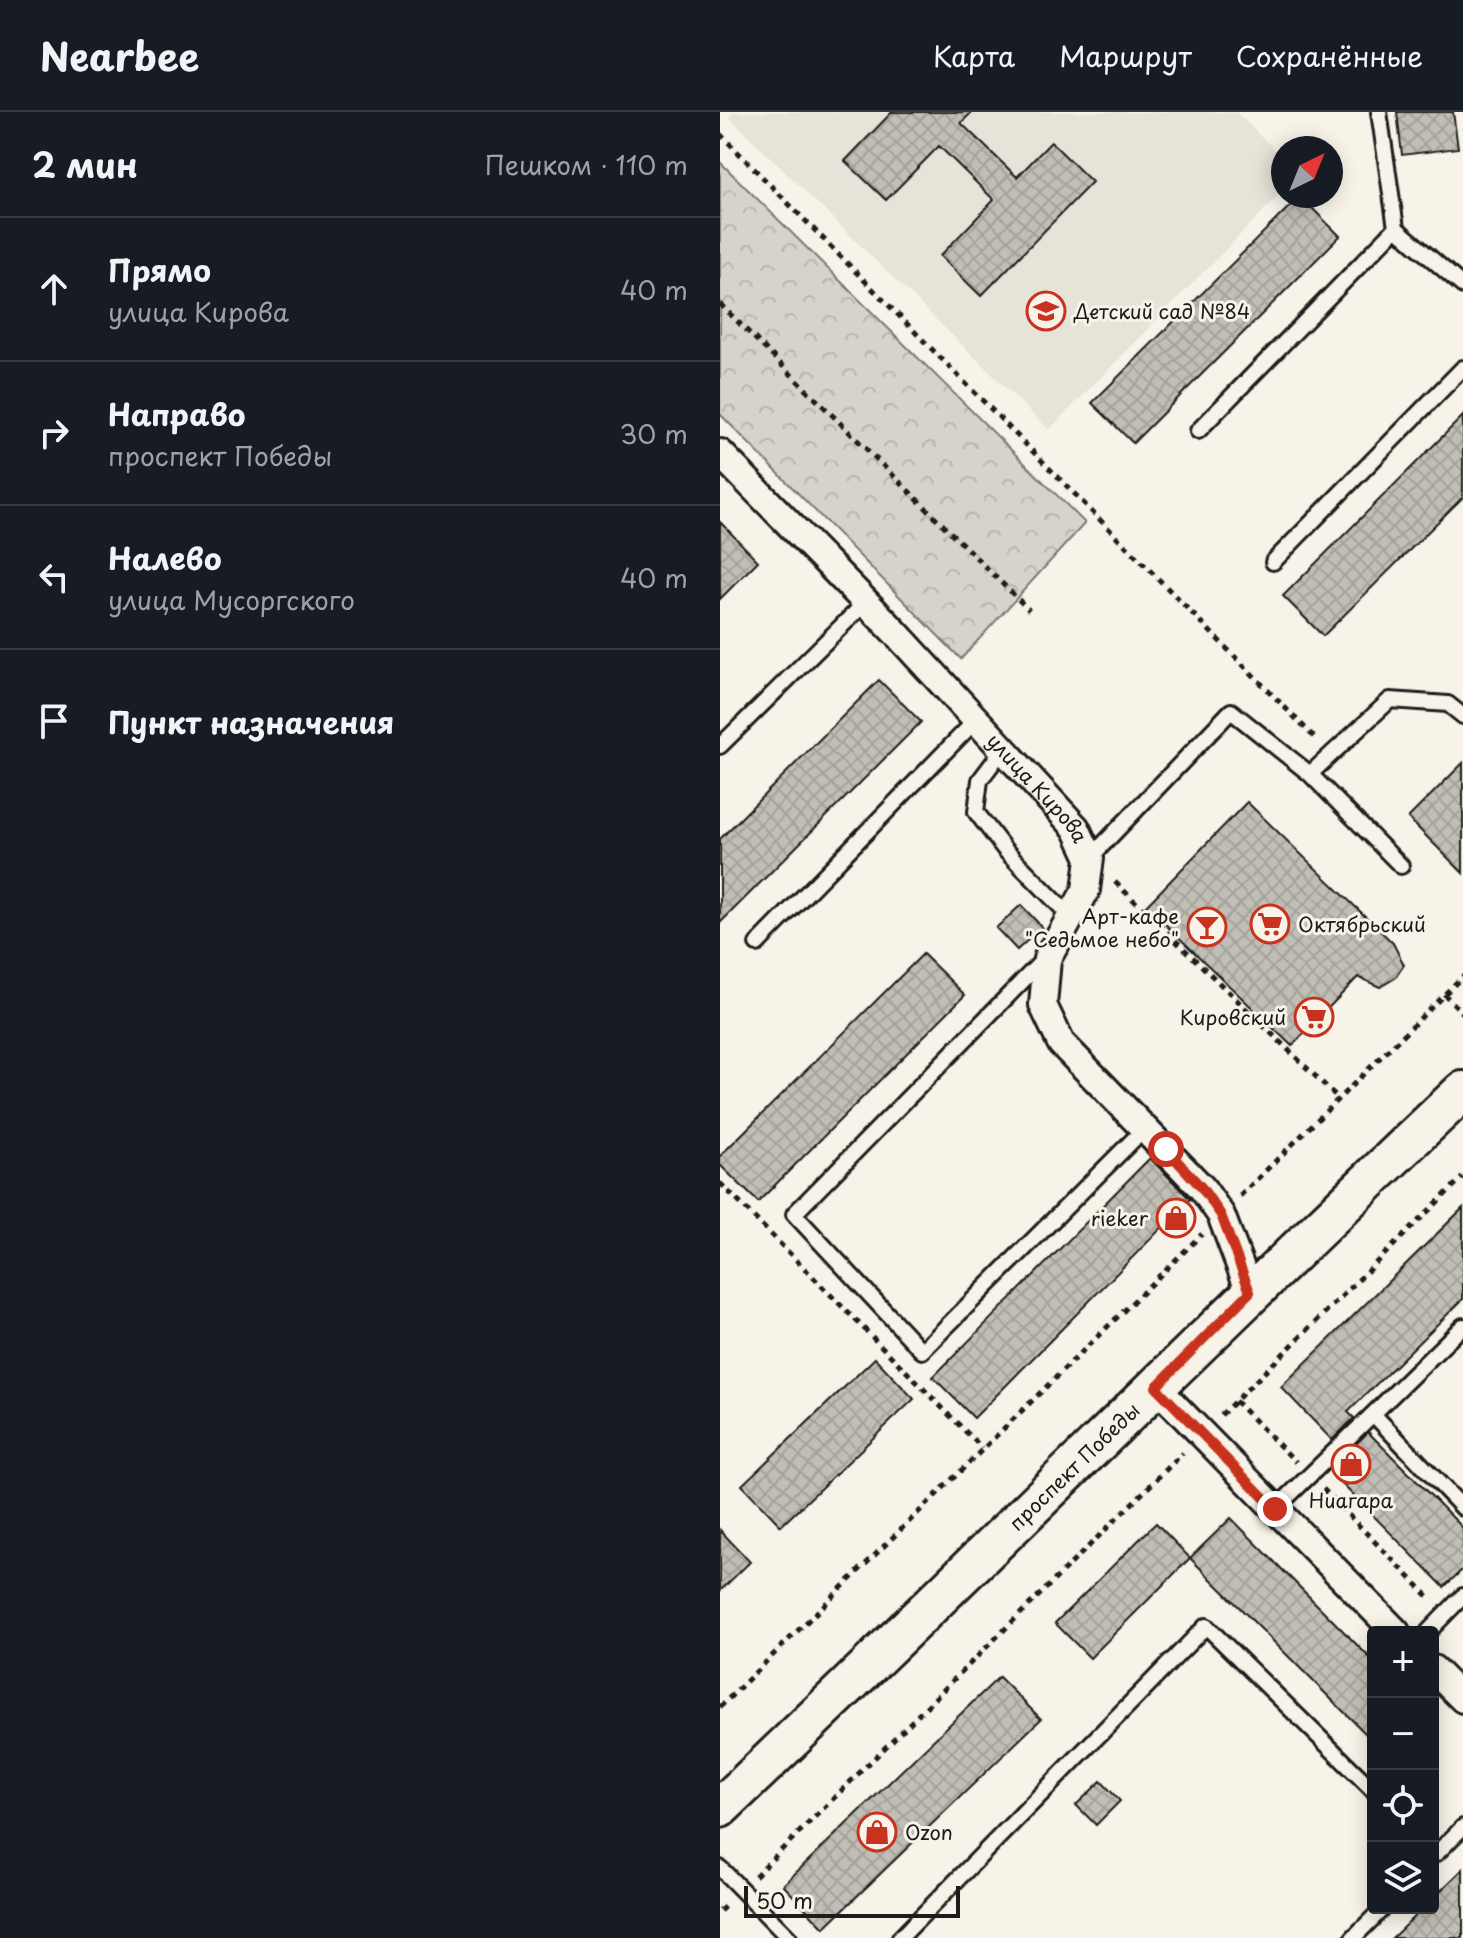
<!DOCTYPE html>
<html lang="ru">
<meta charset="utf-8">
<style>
body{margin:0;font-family:"Playpen Sans",sans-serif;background:#242831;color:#f1f3f6}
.controls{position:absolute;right:24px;bottom:24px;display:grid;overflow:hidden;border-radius:8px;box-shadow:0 4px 20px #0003}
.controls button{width:72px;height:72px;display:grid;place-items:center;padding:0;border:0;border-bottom:2px solid #363941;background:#171b24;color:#f1f3f6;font:40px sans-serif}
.compass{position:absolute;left:551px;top:24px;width:72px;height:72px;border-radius:50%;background:#171b24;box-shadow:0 4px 20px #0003;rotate:43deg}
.scale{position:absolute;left:24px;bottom:20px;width:216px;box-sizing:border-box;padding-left:8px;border:4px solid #1c1c1c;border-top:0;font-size:22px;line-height:28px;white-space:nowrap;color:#1c1c1c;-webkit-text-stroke:6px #f7f3e8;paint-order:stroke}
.stop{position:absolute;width:24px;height:24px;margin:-18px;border:6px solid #c8321e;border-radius:50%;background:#fff}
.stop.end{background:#c8321e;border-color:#fff;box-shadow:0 2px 8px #0008}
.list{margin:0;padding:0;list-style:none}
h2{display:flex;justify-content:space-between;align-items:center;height:104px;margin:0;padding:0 32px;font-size:34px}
h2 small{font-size:26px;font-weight:400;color:#9ea1a6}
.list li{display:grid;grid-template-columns:52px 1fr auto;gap:24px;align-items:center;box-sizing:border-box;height:144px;padding:0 32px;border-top:2px solid #363941}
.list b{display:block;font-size:30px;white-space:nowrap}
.list p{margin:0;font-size:26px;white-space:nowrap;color:#9ea1a6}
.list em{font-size:26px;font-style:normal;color:#9ea1a6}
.icon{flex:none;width:44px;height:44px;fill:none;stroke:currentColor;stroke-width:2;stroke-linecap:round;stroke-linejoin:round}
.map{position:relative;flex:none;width:743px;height:1826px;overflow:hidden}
header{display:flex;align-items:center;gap:48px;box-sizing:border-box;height:112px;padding:0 40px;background:#171b24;border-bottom:2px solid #363941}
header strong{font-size:38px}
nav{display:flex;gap:44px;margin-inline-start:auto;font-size:28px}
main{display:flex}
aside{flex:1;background:#171b24}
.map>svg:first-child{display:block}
.built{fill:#e6e3d9}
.park{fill:url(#park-crowns);stroke:#7a7874;stroke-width:2}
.building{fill:url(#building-cross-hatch);stroke:#1c1c1c;stroke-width:2}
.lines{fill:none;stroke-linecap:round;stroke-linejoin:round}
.lane-casing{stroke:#1c1c1c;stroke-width:20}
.street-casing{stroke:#1c1c1c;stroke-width:32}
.secondary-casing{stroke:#1c1c1c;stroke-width:44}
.path{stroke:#1c1c1c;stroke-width:5;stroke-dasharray:6 6;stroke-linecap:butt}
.lane{stroke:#f7f3e8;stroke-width:14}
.street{stroke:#f7f3e8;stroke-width:26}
.secondary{stroke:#f7f3e8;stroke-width:38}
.route{stroke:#c8321e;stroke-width:10}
.labels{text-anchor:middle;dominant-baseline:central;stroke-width:6;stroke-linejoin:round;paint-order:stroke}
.poi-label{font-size:20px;fill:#1c1c1c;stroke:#f7f3e8;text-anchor:start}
.street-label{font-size:20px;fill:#1c1c1c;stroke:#f7f3e8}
</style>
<header>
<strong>Nearbee</strong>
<nav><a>Карта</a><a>Маршрут</a><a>Сохранённые</a></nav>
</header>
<main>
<aside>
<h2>2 мин<small>Пешком · 110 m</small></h2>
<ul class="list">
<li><svg class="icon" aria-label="ahead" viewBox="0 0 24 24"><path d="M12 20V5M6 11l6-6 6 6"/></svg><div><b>Прямо</b><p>улица Кирова</p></div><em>40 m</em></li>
<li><svg class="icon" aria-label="right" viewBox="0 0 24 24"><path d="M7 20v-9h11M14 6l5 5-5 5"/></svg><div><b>Направо</b><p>проспект Победы</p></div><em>30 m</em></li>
<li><svg class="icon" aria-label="left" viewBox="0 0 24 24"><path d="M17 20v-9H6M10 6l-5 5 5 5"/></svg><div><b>Налево</b><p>улица Мусоргского</p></div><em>40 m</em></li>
<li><svg class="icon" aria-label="arrive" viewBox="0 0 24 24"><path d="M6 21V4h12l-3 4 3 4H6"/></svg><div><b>Пункт назначения</b></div></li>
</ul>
</aside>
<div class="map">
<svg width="743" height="1826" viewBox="0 0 743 1826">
<defs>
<pattern id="park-crowns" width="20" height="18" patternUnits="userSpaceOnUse" patternTransform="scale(2)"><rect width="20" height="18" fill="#d7d3cb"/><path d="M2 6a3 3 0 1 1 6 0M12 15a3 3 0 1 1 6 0" fill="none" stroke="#b8b5ae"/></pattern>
<pattern id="building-cross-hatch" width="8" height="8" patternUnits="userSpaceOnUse" patternTransform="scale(2)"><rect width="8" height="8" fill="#c0beb5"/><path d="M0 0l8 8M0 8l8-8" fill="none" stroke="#a4a39b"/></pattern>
</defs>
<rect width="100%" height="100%" fill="#f7f3e8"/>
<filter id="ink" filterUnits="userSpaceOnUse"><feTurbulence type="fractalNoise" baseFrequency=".0125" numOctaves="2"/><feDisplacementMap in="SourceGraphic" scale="16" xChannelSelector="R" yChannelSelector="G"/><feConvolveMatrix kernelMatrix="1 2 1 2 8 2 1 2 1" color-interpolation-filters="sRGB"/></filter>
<g filter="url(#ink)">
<path class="built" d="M 13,0 L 516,0 L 563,46 L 563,79 L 329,318 L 9,5 Z"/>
<path class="park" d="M 0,50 L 365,411 L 241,547 L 0,302 Z"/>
<path class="building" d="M 172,0 L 252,0 L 241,11 L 297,65 L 331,30 L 372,70 L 261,184 L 220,144 L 274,88 L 219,34 L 166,88 L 125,49 Z
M 677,0 L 733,0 L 738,36 L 682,43 Z
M 580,84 L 620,124 L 413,331 L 372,291 Z
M 743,304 L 743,385 L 603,524 L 563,484 Z
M 0,410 L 38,449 L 0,487 Z
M 159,568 L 201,610 L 0,811 L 0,727 Z
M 743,651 L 743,761 L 688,706 Z
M 527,690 L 673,831 L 684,853 L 675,866 L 660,875 L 638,865 L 572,934 L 426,794 Z
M 301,793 L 322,815 L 297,838 L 276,816 Z
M 203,842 L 245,883 L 38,1090 L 0,1053 L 0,1044 Z
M 430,1046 L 470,1087 L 254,1306 L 213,1265 Z
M 743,1096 L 743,1187 L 628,1300 L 634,1306 L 612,1328 L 561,1275 Z
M 155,1246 L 194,1287 L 61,1414 L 22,1373 Z
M 648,1320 L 743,1416 L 743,1457 L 724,1475 L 616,1366 L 634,1349 L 626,1342 Z
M 511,1406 L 653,1549 L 653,1629 L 470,1446 Z
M 436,1411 L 470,1446 L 370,1546 L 335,1511 Z
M 0,1418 L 30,1450 L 0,1479 Z
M 279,1565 L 321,1607 L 104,1816 L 63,1773 Z
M 381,1669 L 400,1689 L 376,1713 L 356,1693 Z
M 743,1757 L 743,1826 L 672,1826 L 703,1796 L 713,1796 L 713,1786 Z"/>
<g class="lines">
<defs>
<path id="lane" d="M 659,0 L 676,116 L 743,174
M 478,319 L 676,116
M 553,450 L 743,256
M 0,634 L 146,490
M 284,636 L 260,668 L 256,700 L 285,738 L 351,805
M 590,662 L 681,754
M 370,746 L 511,599 L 590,662 L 670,588 L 728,592 L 743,604
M 37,832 L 257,607
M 326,845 L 74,1102 L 202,1239 L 425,1016
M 653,1302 L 743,1214
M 555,1397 L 653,1302 L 743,1396
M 708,1520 L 743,1484
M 717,1741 L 743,1715
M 0,1756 L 69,1826
M 180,1826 L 486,1514 L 653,1678
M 633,1826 L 663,1796"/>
<g id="street">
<path id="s1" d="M 0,341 L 174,519 L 356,716 L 370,746 L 366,778 L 327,847 L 323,893 L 341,931 L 482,1076 L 501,1103 L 530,1180"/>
<path d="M 436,1275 L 676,1520"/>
<path d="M 713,1557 L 743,1587"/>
</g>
<g id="secondary">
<path id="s2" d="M 0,1696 C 250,1459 493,1215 743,979"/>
</g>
</defs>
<use href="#lane" class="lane-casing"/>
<use href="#street" class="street-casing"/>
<use href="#secondary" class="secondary-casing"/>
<path class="path" d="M 0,22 L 597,628
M 0,192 L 309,498
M 395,770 L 618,986
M 724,882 L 743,901
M 0,1071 L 262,1336
M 520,1084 L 743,864
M 515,1289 L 576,1350
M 501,1303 L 743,1065
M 603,1377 L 711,1487
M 0,1595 L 482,1122
M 35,1764 L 463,1341
M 0,1799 L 8,1791"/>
<use href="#lane" class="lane"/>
<use href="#street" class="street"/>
<use href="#secondary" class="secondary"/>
</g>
</g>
<g class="lines" filter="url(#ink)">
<path class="route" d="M 446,1037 L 482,1076 L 501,1103 L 530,1180 L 436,1275 L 555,1397"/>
</g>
<defs>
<symbol id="school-ring" viewBox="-11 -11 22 22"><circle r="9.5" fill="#f7f3e8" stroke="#c8321e" stroke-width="1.5"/><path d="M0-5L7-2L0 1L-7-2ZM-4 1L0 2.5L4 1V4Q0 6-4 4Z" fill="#c8321e"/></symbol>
<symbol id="supermarket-ring" viewBox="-11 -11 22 22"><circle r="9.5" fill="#f7f3e8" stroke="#c8321e" stroke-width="1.5"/><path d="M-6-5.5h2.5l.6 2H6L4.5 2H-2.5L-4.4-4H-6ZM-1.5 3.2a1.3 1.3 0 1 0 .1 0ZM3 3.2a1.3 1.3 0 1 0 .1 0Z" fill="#c8321e"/></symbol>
<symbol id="bar-ring" viewBox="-11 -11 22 22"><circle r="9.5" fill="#f7f3e8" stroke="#c8321e" stroke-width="1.5"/><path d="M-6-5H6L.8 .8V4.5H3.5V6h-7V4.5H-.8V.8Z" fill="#c8321e"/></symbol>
<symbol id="shop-ring" viewBox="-11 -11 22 22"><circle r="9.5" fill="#f7f3e8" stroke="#c8321e" stroke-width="1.5"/><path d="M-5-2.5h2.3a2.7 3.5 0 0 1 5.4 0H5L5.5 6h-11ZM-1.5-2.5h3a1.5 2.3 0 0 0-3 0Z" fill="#c8321e"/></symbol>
</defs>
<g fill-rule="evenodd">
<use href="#school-ring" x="304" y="177" width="44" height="44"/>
<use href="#supermarket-ring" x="528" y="790" width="44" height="44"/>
<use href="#bar-ring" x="465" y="793" width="44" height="44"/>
<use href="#supermarket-ring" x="572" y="883" width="44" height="44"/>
<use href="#shop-ring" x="434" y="1084" width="44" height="44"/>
<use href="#shop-ring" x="609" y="1330" width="44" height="44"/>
<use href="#shop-ring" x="135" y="1698" width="44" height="44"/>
</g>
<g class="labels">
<g class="poi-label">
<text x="354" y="199">Детский сад №84</text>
<text x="459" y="804" text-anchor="end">Арт-кафе<tspan x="459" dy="23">"Седьмое небо"</tspan></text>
<text x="578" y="812">Октябрьский</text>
<text x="566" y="905" text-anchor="end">Кировский</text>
<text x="428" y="1106" text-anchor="end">rieker</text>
<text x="631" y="1388" text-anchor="middle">Ниагара</text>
<text x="185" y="1720">Ozon</text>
</g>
<g class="street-label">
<text stroke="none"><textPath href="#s1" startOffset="462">улица Кирова</textPath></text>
<text stroke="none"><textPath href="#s2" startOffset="492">проспект Победы</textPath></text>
</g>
</g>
</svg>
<div class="controls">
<button>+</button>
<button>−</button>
<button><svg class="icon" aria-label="locate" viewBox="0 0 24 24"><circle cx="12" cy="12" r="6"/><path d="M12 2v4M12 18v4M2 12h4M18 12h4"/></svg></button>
<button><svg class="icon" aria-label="layers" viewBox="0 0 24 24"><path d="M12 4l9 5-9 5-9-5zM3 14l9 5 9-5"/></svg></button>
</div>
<svg class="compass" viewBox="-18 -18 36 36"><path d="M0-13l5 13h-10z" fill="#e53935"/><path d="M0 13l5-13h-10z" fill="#9ea1a6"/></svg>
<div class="scale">50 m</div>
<div class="stop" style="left:446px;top:1037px"></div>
<div class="stop end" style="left:555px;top:1397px"></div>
</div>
</main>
